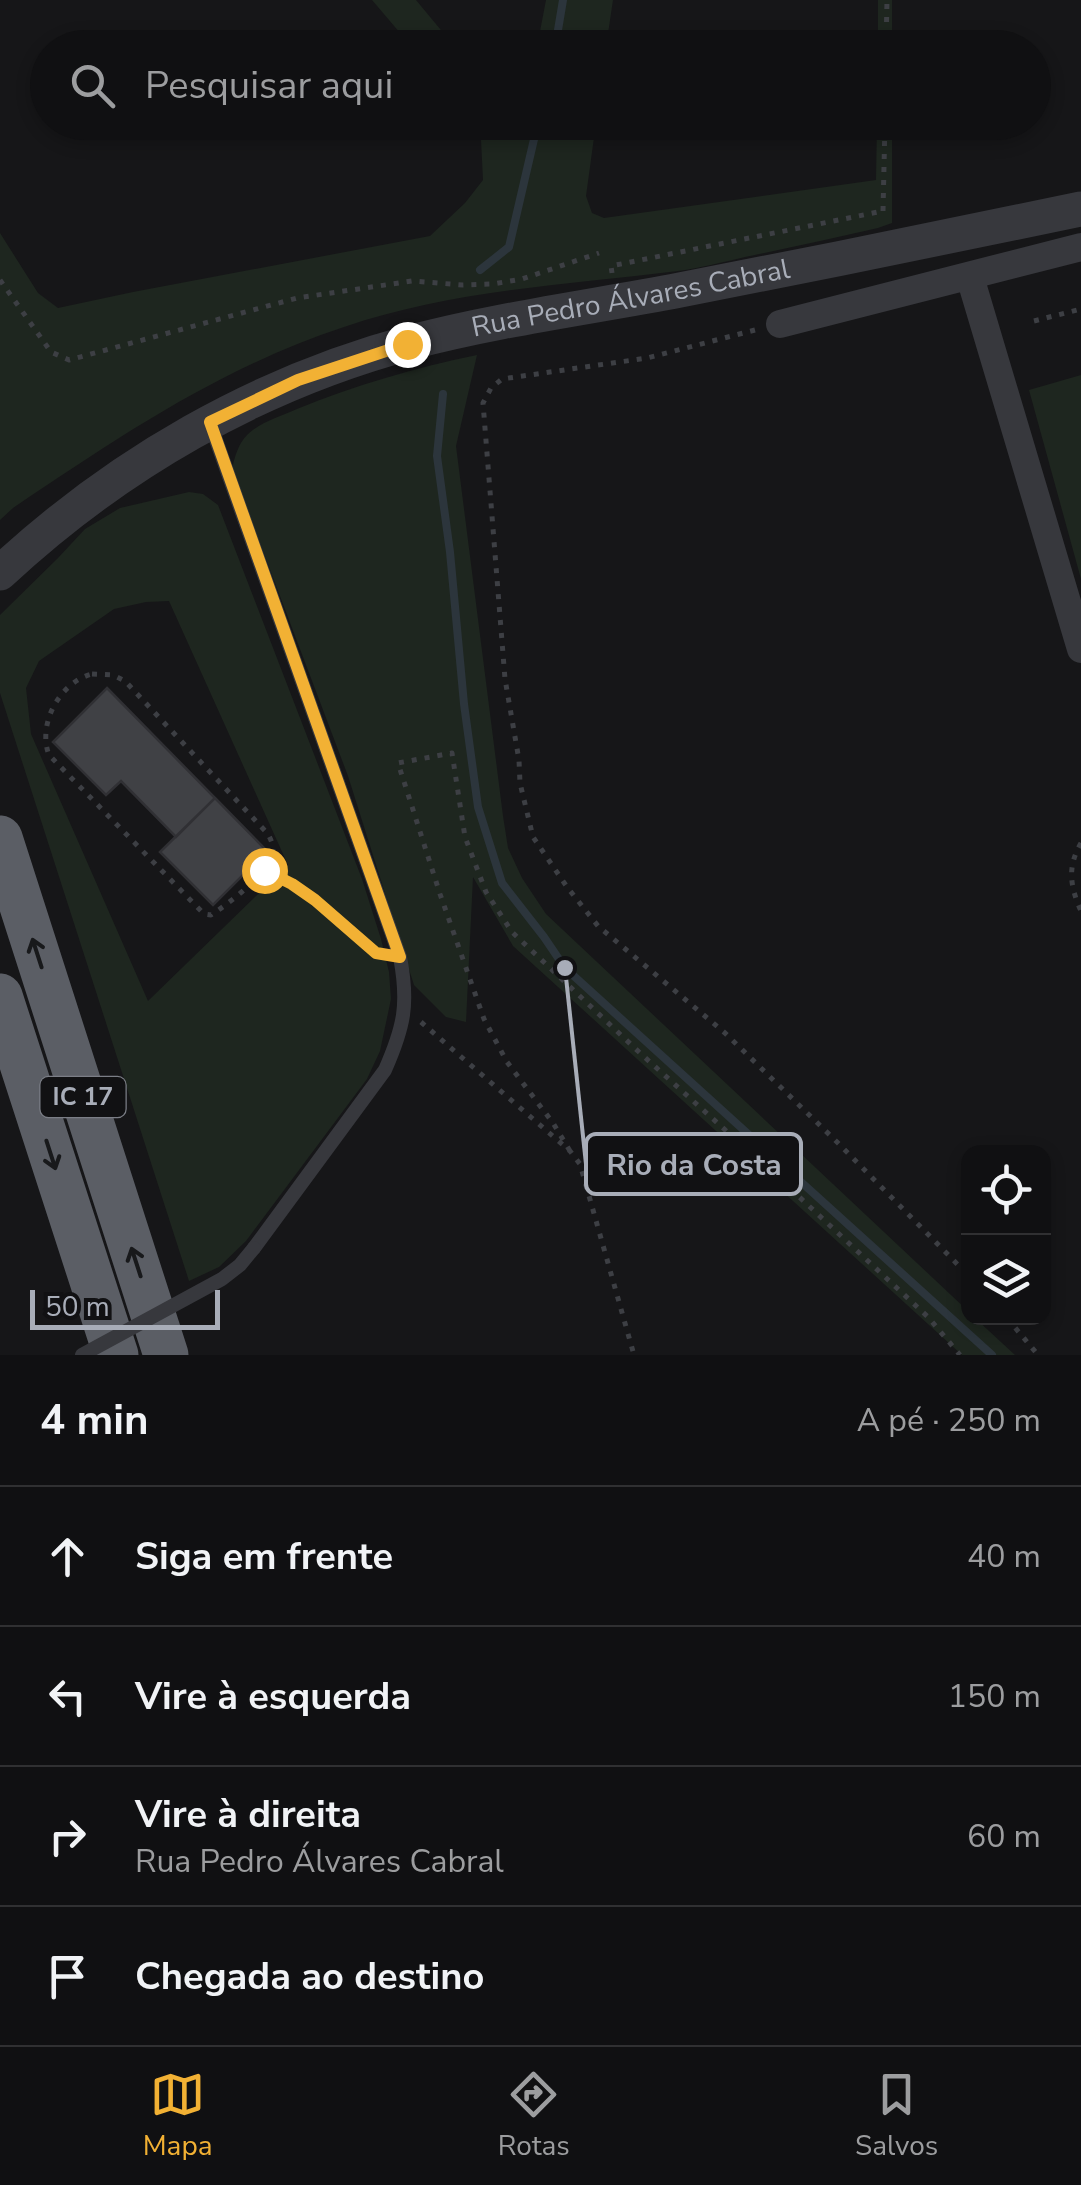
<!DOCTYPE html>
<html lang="pt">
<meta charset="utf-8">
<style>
body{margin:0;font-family:"Nunito Sans",sans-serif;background:#1e1e20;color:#f1f3f6}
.controls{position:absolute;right:30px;bottom:30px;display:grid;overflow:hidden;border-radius:20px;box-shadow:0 5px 15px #0003}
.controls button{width:90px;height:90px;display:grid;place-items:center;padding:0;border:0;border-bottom:2px solid #303032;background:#101012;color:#f1f3f6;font:50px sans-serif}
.scale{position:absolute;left:30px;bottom:25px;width:190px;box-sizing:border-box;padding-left:10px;border:5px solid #a8adb8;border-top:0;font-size:28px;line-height:35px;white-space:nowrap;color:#a8adb8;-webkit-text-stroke:8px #111113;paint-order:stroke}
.stop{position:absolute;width:30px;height:30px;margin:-22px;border:8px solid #f2b134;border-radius:50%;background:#fff}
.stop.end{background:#f2b134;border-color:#fff;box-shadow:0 2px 10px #0008}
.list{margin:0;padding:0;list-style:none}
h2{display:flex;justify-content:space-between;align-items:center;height:130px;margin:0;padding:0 40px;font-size:42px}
h2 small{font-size:32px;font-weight:400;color:#9c9d9f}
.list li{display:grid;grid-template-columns:65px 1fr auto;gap:30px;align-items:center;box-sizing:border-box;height:140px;padding:0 40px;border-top:2px solid #303032}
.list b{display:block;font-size:38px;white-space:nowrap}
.list p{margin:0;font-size:32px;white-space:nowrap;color:#9c9d9f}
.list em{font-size:32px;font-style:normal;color:#9c9d9f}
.icon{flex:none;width:55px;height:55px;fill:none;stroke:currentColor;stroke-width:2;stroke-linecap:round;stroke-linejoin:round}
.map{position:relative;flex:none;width:1081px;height:1355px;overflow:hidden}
.search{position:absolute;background:#101012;box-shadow:0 5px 15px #0003;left:30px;right:30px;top:30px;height:110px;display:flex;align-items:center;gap:25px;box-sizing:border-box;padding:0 35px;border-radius:55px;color:#9c9d9f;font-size:38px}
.sheet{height:690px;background:#101012}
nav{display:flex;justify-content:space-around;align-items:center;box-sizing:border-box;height:140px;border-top:2px solid #303032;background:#101012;font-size:28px;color:#9c9d9f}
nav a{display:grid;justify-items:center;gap:5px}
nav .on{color:#f2b134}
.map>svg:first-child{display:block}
.green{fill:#1e261f;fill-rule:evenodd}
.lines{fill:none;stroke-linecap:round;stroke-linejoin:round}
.stream{stroke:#2c353c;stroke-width:8}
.building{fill:#404145;stroke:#303034;stroke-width:2.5}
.path{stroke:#3d3f44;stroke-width:5;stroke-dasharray:5 8;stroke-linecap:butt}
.service{stroke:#37383d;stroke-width:14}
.minor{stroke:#37383d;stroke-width:28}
.tertiary{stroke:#37383d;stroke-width:35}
.trunk{stroke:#5b5e65;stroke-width:45}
.service-bridge{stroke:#37383d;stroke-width:14}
.oneway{stroke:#18191b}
.route{stroke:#f2b134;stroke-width:12}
.labels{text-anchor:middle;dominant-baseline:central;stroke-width:8;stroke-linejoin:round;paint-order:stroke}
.shield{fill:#111113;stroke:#7b7e86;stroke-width:2.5}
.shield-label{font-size:25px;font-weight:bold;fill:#a8adb8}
.street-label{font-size:28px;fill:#a8adb8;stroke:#111113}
.leader{fill:none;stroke:#a8adb8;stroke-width:4}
.callout-dot{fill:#a8adb8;stroke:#111113;stroke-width:4}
.callout{fill:#111113;stroke:#a8adb8;stroke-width:4}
.callout-label{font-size:30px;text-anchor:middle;font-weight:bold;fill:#a8adb8}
</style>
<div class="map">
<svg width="1081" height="1355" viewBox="0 0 1081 1355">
<rect width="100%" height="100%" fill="#161618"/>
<path class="green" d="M 372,0 L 416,0 L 455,47 L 412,47 Z
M 546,0 L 613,0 L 606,47 L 537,47 Z
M 878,0 L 892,0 L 892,47 L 878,47 Z
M 471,123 L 517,123 L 521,128 L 523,123 L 596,123 L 586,196 L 592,213 L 604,218 L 876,180 L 877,123 L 892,123 L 892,223 L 878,228 C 834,238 789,248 745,257 C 723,262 701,268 678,271 C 565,285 453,290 344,327 C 220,368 120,436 13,508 L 0,520 L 0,233 L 38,293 L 58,308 L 133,292 L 430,236 L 465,203 L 483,180 L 481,140 Z
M 477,355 L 456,446 L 503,816 L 508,848 L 522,878 L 546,914 L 968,1311 L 968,1318 L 975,1318 L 1015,1355 L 962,1355 L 513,946 L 473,877 L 466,1022 L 446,1017 L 414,985 L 348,776 L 232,469 C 235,456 238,444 248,434 C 261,422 281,416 297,409 C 356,385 414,368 477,355 Z
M 1081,375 L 1081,579 L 1029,390 Z
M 189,492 L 203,494 L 218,505 L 362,879 L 381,939 L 389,972 L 391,999 L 380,1051 L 367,1079 L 246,1241 L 219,1267 L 189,1281 L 0,693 L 0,615 L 58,558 L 85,529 L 120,508 ZM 169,601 L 288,865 L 148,1001 L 31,734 L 26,688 L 39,661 L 114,609 L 146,602 Z"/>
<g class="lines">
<path class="stream" d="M 555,48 L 563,0
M 480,270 L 509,247 L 538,122
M 443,394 L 437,456 L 450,552 L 464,704 L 478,807 L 502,883 L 544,937 L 565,968 L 992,1355"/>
</g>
<path class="building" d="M 107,688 L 215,798 L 176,837 L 121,781 L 106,795 L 53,742 Z
M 215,798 L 267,851 L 213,905 L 160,852 Z"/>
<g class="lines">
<path class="path" d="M 886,48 L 887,0
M 883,211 L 885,122
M 612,273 L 611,266 L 883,211
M 0,280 L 51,352 L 69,360 L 297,298 L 412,281 L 463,285 L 493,284 L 522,279 L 599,253
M 1034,321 L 1081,309
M 755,330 L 647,358 L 502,379 L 491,388 L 483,403 L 505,679 L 519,760 L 520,783 L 533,837 L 567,887 L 598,926 L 725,1033 L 838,1143 L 968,1275
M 92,674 L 113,675 L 125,681 L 268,834 C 272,842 275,848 271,857 C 265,876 228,904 211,915 L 204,914 L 49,755 C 37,724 60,682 92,674 Z
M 1081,843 C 1067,867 1070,886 1081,911
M 264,870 L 315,900 L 378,954
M 421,1022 L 570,1151 L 580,1164 L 634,1355
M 570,1151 L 553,1123 L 507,1062 L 484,1019 L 440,894 L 398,763 L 452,753 L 465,837 L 486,892 L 512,932 L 640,1053 L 795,1193 L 928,1317 L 960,1355
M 1007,1318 L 1038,1355"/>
<path class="service" d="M 210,423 L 400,957 C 409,1004 404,1027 385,1070 L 254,1248"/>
<path class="minor" d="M 970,277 L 1081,649
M 780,324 L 1081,247"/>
<path class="tertiary" id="s1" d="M 0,573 C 117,464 258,383 412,342 C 500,319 591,307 680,290 C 814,264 947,237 1081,209"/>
<path class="trunk" d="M 0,838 L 166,1355
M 0,996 L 116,1355"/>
<path class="service-bridge" d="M 82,1355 L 222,1279 L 240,1265 L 254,1248"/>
</g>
<defs><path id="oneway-shaft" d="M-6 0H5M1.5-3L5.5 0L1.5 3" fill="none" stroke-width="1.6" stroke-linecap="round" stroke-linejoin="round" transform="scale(2.5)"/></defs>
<g class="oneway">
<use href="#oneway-shaft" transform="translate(37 953) rotate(-108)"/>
<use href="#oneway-shaft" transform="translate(51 1155) rotate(72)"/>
<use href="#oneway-shaft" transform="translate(136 1262) rotate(-108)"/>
</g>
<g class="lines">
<path class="route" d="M 264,870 L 292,884 L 315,900 L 376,953 L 400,957 L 210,422 L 298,380 L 407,344"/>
</g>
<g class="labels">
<rect class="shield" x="40.5" y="1077" width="85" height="40" rx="8"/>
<g class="shield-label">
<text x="83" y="1097">IC 17</text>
</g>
<g class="street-label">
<text stroke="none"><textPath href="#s1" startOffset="700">Rua Pedro Álvares Cabral</textPath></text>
</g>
</g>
<path class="leader" d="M565 968L586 1164"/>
<circle class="callout-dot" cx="565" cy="968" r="10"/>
<rect class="callout" x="586" y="1134" width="215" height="60" rx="10"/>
<g class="callout-label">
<text x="694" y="1175">Rio da Costa</text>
</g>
</svg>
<div class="controls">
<button><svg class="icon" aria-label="locate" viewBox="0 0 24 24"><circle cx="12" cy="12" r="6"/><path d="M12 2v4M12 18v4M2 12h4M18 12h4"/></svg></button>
<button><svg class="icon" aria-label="layers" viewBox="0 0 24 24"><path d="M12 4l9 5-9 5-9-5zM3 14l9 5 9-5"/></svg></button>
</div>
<div class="scale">50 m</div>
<div class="stop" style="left:264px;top:870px"></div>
<div class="stop end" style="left:407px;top:344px"></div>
<div class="search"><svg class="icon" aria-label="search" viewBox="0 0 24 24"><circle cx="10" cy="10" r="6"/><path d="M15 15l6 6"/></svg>Pesquisar aqui</div>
</div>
<section class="sheet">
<h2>4 min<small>A pé · 250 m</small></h2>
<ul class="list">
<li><svg class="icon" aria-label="ahead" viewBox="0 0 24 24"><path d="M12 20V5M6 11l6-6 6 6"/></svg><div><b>Siga em frente</b></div><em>40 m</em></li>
<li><svg class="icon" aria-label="left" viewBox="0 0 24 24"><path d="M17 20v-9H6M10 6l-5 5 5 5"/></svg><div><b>Vire à esquerda</b></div><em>150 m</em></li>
<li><svg class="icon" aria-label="right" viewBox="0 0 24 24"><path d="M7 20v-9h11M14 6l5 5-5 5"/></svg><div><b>Vire à direita</b><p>Rua Pedro Álvares Cabral</p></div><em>60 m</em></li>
<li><svg class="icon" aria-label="arrive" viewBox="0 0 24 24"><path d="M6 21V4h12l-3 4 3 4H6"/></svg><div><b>Chegada ao destino</b></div></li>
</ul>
</section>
<nav>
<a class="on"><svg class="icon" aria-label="map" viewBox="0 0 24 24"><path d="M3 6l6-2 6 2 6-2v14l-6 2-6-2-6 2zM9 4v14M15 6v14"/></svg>Mapa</a>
<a><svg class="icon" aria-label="directions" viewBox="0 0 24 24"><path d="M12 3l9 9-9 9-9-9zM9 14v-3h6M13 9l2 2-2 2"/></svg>Rotas</a>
<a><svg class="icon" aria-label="saved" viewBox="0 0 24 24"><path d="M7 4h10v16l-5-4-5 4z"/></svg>Salvos</a>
</nav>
